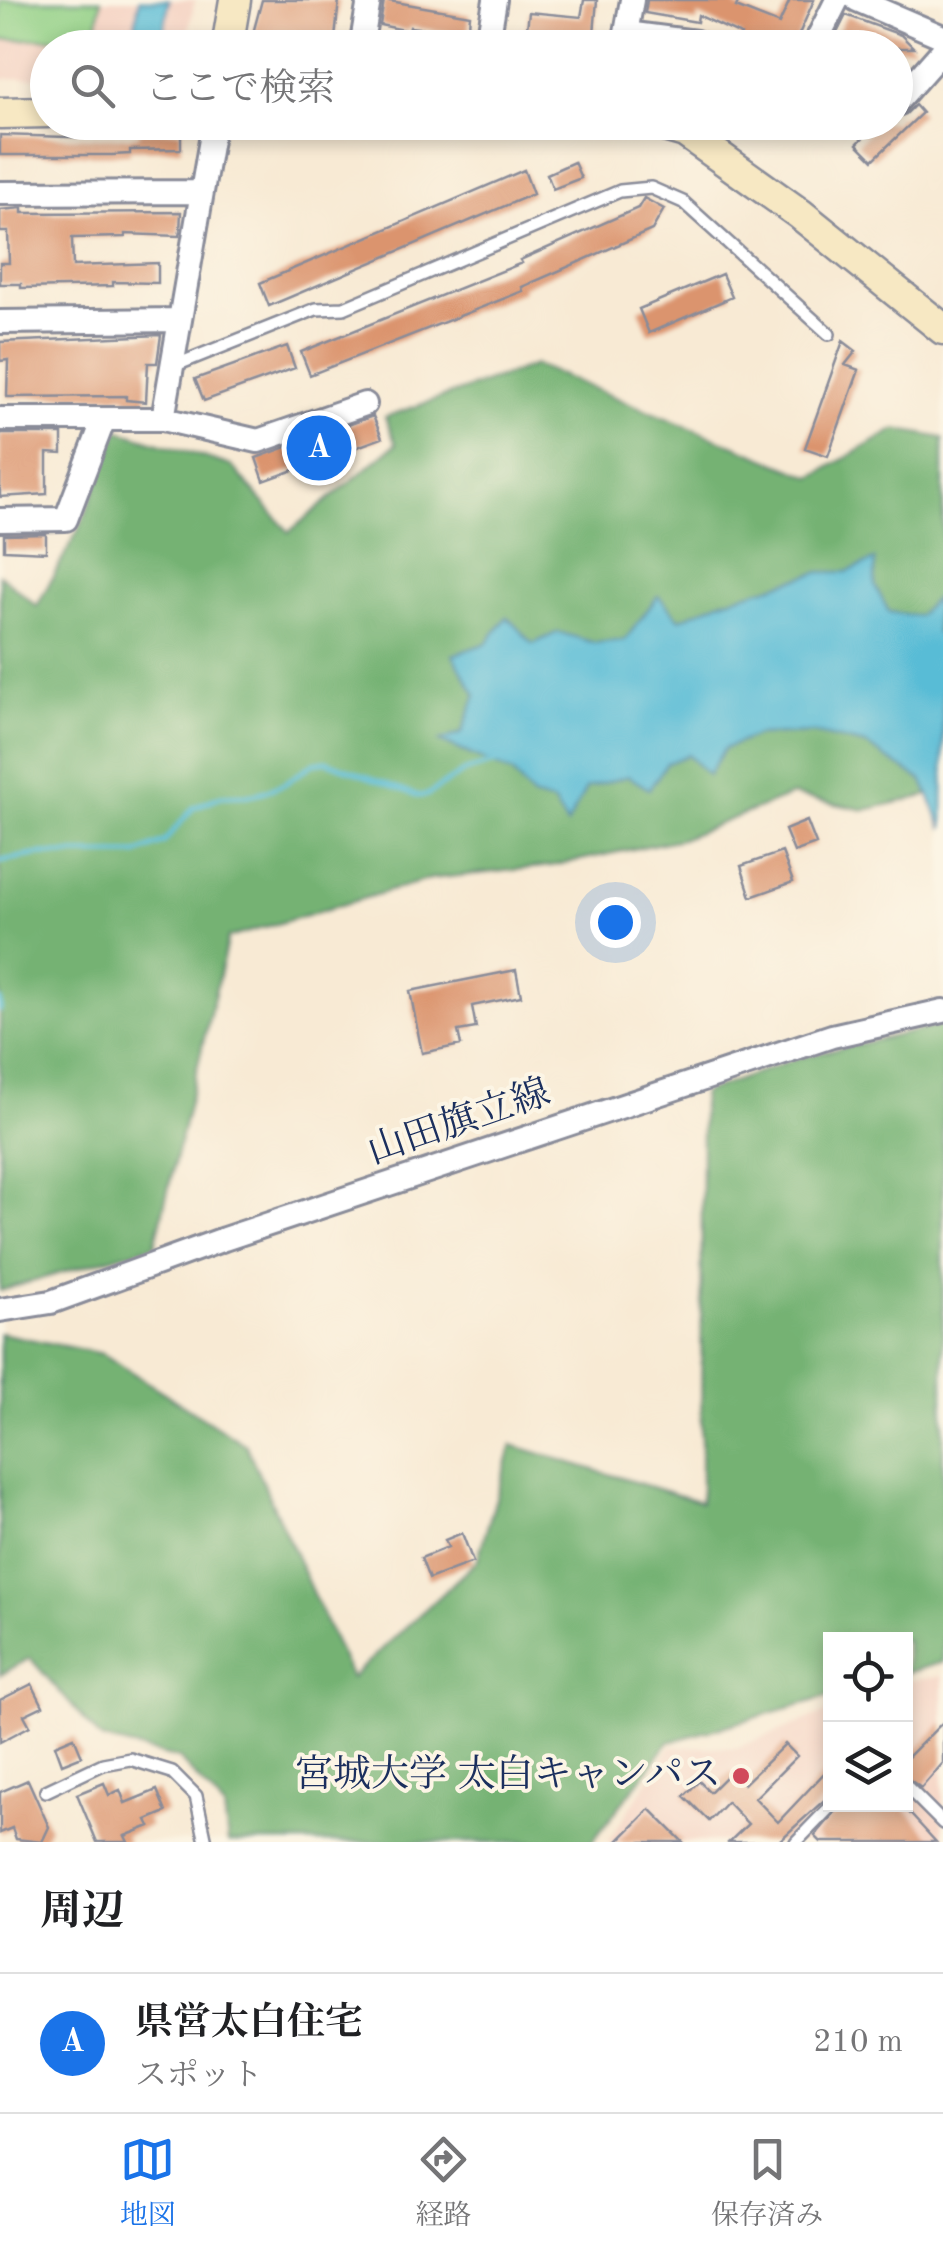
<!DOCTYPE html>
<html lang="ja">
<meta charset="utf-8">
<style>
body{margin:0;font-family:"Old Standard TT","Noto Serif JP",serif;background:#f6f6f6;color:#202124}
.controls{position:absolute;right:30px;bottom:30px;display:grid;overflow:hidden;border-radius:0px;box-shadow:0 5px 15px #0003}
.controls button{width:90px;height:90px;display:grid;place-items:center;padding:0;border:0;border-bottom:2px solid #e0e0e0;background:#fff;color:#202124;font:50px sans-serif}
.you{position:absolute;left:615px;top:922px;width:35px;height:35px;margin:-25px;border:8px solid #fff;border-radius:50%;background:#1a73e8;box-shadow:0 0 0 15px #1a73e833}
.badge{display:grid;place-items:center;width:65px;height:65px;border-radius:50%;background:#1a73e8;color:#fff;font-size:32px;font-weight:700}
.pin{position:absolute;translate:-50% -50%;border:5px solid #fff;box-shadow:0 2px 10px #0006}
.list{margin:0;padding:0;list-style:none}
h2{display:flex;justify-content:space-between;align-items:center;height:130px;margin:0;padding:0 40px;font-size:42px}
h2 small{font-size:32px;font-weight:400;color:#757577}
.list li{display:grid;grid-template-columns:65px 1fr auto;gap:30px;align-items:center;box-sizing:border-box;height:140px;padding:0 40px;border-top:2px solid #e0e0e0}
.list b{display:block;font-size:38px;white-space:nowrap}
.list p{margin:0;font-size:32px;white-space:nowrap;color:#757577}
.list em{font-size:32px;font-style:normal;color:#757577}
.icon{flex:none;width:55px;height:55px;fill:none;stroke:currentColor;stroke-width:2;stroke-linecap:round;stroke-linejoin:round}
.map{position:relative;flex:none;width:943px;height:1842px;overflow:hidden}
.search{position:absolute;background:#fff;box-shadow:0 5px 15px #0003;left:30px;right:30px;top:30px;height:110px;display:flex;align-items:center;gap:25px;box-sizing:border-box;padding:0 35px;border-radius:55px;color:#757577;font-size:38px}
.sheet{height:270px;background:#fff}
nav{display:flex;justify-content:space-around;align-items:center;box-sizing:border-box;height:140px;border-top:2px solid #e0e0e0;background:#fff;font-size:28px;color:#757577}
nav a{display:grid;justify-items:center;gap:5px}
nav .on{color:#1a73e8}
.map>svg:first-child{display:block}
.built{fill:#f5d2c2}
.green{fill:#92d086;stroke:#568072;stroke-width:2.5}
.forest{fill:#75b273;stroke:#487068;stroke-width:2.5}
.water{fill:#58bcd6;stroke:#3a769a;stroke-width:2.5}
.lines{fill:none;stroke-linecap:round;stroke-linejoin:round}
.stream{stroke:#58bcd6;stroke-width:5}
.building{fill:#db946e}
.lane-casing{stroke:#8a8c99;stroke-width:16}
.street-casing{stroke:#8a8c99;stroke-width:28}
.secondary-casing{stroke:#8a8c99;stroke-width:35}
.lane{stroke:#fff;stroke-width:11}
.street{stroke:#fff;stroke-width:22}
.secondary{stroke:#f7e8c3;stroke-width:30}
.poi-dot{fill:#d1495b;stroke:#fcf5e5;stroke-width:4}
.labels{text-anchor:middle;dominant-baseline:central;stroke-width:8;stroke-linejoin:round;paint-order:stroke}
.street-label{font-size:38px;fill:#1b2f5e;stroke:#fcf5e5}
.poi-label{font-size:38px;fill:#1b2f5e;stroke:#fcf5e5;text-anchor:end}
</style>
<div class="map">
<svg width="943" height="1842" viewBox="0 0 943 1842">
<rect width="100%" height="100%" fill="#fcf5e5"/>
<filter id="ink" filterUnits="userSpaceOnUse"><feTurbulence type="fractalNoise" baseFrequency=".01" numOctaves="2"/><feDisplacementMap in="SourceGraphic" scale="20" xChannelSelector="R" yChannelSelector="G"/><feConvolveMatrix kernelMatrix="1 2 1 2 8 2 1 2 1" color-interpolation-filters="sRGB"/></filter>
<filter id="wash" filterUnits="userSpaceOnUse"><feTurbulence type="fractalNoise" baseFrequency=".0048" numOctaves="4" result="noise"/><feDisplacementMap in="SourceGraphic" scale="40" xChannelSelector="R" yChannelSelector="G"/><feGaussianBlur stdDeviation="2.25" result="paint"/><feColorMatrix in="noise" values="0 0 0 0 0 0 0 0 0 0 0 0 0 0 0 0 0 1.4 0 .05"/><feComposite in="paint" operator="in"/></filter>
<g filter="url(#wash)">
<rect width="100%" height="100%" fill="#f8ead4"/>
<path class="built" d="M 0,0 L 195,0 L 185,47 L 48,48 L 47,77 L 0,79 Z
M 943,1676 L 943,1842 L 608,1842 L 671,1746 L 736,1748 L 830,1711 L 830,1804 L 906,1804 L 906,1681 Z"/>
<path class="green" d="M 0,0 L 101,0 L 96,37 L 0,40 Z"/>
<path class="forest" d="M 535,365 L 812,477 L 896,429 L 943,438 L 943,792 L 865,810 L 792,795 L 681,839 L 551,866 L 430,879 L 228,938 L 155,1245 L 0,1291 L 0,575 L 37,606 L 82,523 L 118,430 L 232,466 L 289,532 L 396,444 L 385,417 Z
M 943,1025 L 943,1662 L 906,1673 L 906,1640 L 830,1640 L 830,1696 L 669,1742 L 592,1842 L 228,1842 L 224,1808 L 179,1759 L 101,1739 L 30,1658 L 0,1675 L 0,1333 L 103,1354 L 246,1445 L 351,1678 L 477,1561 L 512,1445 L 701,1502 L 702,1093 L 797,1058 Z"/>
<path class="water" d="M 139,0 L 169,0 L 162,45 L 133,42 Z
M 875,560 L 875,586 L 889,612 L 918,616 L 935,598 L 936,633 L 943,637 L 943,829 L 923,781 L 866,745 L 813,733 L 757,735 L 724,749 L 708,775 L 688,755 L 667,763 L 649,789 L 628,776 L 586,788 L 567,825 L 554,803 L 532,797 L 513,773 L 440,741 L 462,733 L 476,695 L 453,655 L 487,643 L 507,617 L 533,644 L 558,632 L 595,643 L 625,640 L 658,596 L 680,619 L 721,601 L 820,572 L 847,572 Z"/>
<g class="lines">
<path class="stream" d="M 0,861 L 40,854 L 136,854 L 164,842 L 193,808 L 221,796 L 254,795 L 284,784 L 314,763 L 326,761 L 419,796 L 427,795 L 463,772 L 497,762
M 0,1000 L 0,1010"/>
</g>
<g id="blocks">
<path class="building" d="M 262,0 L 339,0 L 334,48 L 249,48 Z
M 384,0 L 470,15 L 468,35 L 410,27 L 409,31 L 380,25 Z
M 584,0 L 597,0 L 594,34 L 554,31 L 553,38 L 526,36 L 529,12 L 581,17 Z
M 647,0 L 739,0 L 736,7 L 779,24 L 790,0 L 814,0 L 793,48 L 755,48 L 738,41 L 741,35 L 698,15 L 697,22 L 645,13 Z
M 846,15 L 901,35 L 914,48 L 864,48 L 834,39 Z
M 915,105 L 922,113 L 873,160 L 857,144 L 878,122 L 896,122 L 896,118 L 906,114 Z
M 181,131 L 181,149 L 130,150 L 130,154 L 112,155 L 0,155 L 0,135 L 102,138 L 139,136 L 139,132 Z
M 574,162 L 581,178 L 553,189 L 547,174 Z
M 524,170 L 533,194 L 269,306 L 260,283 Z
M 644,198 L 664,209 L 652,230 L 522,287 L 523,291 L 310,375 L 301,352 L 522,263 L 520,260 L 638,208 Z
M 22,208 L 22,213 L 181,212 L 180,231 L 179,236 L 125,234 L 125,237 L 72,238 L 73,266 L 158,263 L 158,283 L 113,282 L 113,286 L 21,288 L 21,284 L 0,284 L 0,263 L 9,263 L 8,232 L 0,232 L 0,210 Z
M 722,274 L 732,297 L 649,333 L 639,309 Z
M 161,335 L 157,363 L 148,363 L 146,402 L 126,400 L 126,396 L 7,397 L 8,360 L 0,361 L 0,342 Z
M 843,341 L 856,351 L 845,365 L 859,370 L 828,456 L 805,448 Z
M 287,346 L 295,368 L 204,401 L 195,379 Z
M 373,416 L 382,438 L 264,481 L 256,458 Z
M 0,434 L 62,434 L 62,454 L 47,453 L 47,494 L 0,497 Z
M 46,534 L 46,552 L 4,550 L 4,535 Z
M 807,821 L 816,844 L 794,852 L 785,830 Z
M 782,852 L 793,882 L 751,897 L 741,866 Z
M 516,970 L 521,996 L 472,1006 L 476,1028 L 458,1031 L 461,1045 L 422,1053 L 410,991 Z
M 462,1533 L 473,1562 L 429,1579 L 421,1558 L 448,1547 L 445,1540 Z
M 32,1684 L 43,1706 L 24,1715 L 30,1726 L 0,1742 L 0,1700 Z
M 943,1722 L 943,1763 L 921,1788 L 906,1777 L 906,1759 Z
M 74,1737 L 82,1756 L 62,1764 L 55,1745 Z
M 785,1744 L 797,1756 L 755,1798 L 778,1822 L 830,1767 L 830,1795 L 778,1842 L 729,1842 L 748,1824 L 727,1802 L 709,1821 L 684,1796 L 699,1781 L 710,1792 L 731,1771 L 744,1784 Z
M 28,1780 L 49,1827 L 42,1842 L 16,1839 L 12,1828 L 0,1833 L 0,1792 Z
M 104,1783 L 109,1795 L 120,1790 L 125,1803 L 157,1790 L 166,1812 L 147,1820 L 150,1826 L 125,1836 L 128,1842 L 97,1842 L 77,1794 Z
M 842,1804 L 901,1804 L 936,1842 L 821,1842 L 815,1836 Z
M 650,1809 L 683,1842 L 617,1842 Z"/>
</g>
</g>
<g filter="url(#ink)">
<use href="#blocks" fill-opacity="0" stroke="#8a8c99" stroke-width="2.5"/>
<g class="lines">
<defs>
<path id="lane" d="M 171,367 L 316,309 L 344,308 L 620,191 L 651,188 L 683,202 L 829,334
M 906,1786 L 943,1823
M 46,1791 L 103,1764 L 130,1759 L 172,1772 L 196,1796 L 206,1842
M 796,1842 L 833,1804"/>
<path id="street" d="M 632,0 L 626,33 L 696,42 L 710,48
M 857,0 L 943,37
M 361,48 L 369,0
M 487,48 L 495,0
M 813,48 L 837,0
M 896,103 L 943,50
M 0,193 L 201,192
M 0,322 L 179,320
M 0,419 L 163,419 L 258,441 L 365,404
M 163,419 L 214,122
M 0,520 L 66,519 L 104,419
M 0,1310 L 51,1302 L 224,1239 L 832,1036 L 943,1011"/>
<path id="secondary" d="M 227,48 L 235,0
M 0,113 L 48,112
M 650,122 L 685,132 L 800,214 L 943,329"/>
</defs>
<use href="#lane" class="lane-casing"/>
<use href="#street" class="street-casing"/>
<use href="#secondary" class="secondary-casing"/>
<use href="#lane" class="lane"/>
<use href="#street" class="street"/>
<use href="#secondary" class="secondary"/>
</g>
</g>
<circle class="poi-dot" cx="741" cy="1776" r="10"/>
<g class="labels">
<g class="street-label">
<text transform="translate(459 1123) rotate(-19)">山田旗立線</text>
</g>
<g class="poi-label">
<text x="721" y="1776">宮城大学 太白キャンパス</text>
</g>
</g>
</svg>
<div class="controls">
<button><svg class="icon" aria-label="locate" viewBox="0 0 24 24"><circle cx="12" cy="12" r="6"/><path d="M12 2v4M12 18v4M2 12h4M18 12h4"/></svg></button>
<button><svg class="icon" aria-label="layers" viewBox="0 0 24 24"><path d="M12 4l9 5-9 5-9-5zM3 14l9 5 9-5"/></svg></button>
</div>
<div class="you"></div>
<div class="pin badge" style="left:319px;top:448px">A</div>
<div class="search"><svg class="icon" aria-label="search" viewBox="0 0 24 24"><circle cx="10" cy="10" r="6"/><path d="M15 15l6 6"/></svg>ここで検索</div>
</div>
<section class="sheet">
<h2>周辺<small></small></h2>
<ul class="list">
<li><span class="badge">A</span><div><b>県営太白住宅</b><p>スポット</p></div><em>210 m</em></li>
</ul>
</section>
<nav>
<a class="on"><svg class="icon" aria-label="map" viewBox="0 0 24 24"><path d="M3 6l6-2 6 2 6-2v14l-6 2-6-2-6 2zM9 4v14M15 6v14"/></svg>地図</a>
<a><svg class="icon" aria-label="directions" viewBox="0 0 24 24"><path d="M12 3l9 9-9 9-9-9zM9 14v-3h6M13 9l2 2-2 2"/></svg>経路</a>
<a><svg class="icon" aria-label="saved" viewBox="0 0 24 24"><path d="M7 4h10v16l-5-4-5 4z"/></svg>保存済み</a>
</nav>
